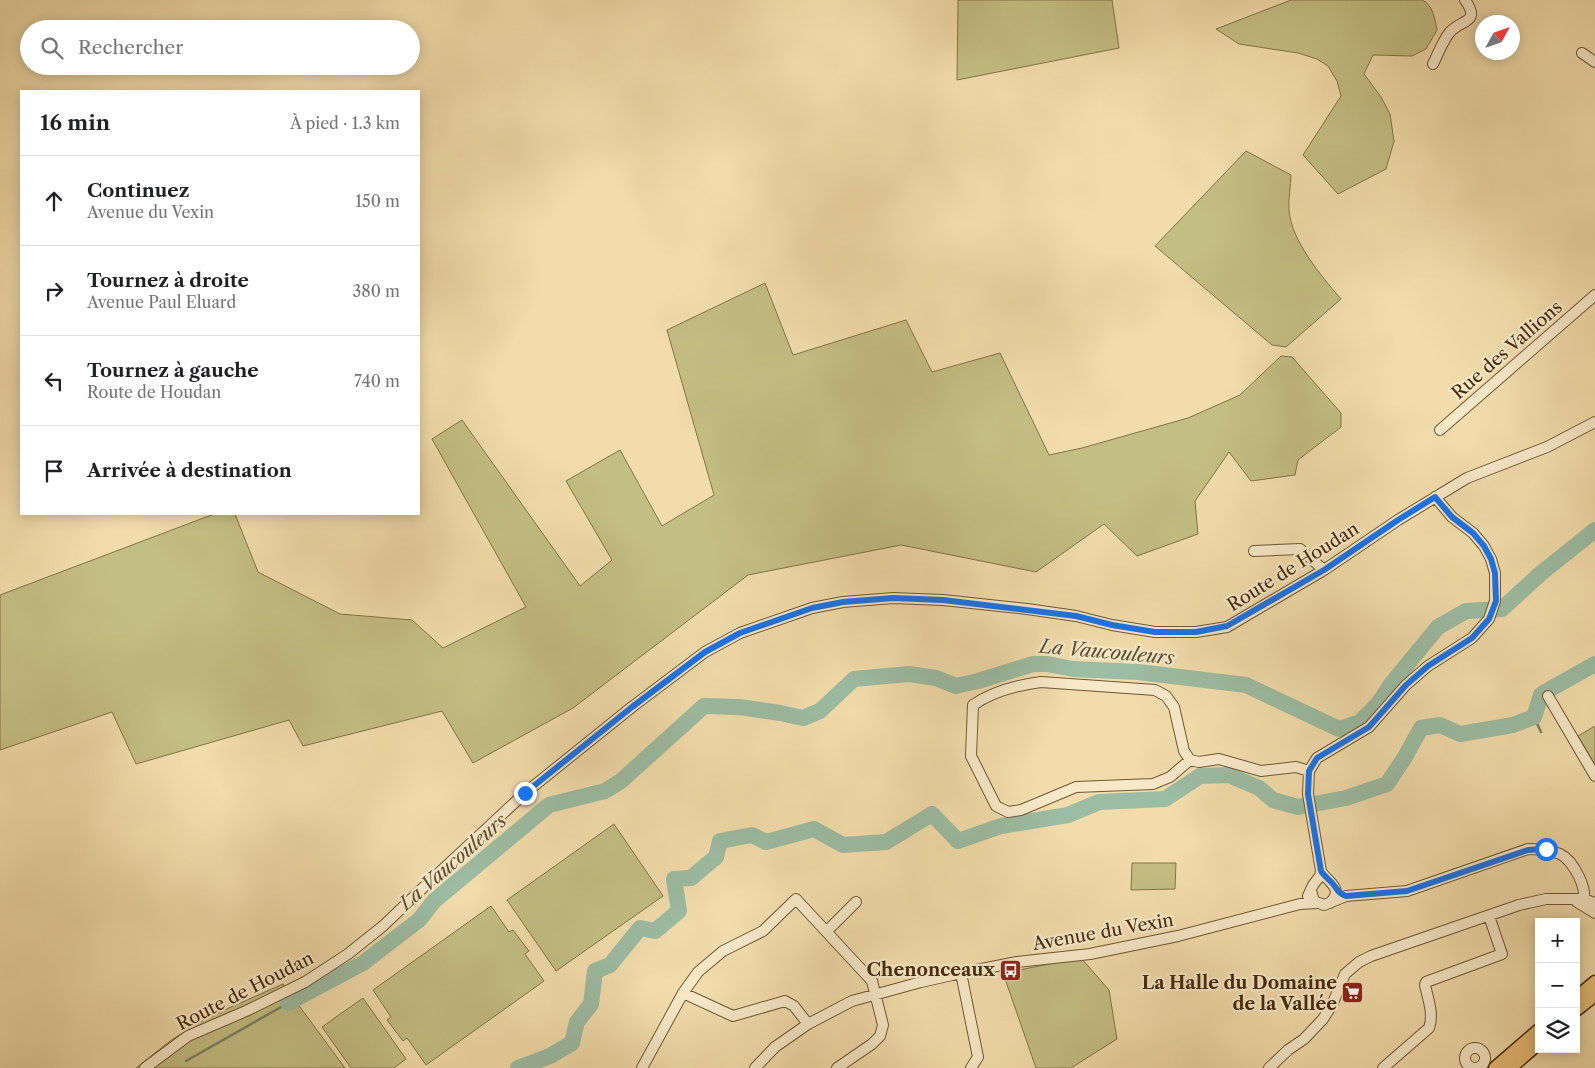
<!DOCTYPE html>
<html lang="fr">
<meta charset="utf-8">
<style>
body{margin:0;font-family:"Libre Caslon Text",serif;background:#f6f6f6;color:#202124}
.controls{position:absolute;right:15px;bottom:15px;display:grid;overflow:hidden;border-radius:0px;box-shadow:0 2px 12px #0003}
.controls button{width:45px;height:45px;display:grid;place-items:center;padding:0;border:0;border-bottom:1px solid #e0e0e0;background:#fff;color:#202124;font:25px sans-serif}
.compass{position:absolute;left:1475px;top:15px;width:45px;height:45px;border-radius:50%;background:#fff;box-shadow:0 2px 12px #0003;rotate:50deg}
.stop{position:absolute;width:15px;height:15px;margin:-11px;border:4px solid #1a73e8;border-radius:50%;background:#fff}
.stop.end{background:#1a73e8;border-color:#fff;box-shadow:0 1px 5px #0008}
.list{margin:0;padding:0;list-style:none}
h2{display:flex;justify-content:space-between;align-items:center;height:65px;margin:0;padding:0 20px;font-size:21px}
h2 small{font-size:16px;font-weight:400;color:#757577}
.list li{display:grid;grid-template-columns:32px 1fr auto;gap:15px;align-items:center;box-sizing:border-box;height:90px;padding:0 20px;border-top:1px solid #e0e0e0}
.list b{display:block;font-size:19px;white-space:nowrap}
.list p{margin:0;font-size:16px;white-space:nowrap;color:#757577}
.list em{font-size:16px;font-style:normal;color:#757577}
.icon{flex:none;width:28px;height:28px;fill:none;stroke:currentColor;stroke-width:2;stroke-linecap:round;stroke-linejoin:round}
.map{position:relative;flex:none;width:1595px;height:1068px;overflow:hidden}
.search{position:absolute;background:#fff;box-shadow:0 2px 12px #0003;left:20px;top:20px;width:400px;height:55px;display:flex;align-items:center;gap:12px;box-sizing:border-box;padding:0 18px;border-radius:28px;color:#757577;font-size:19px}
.panel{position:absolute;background:#fff;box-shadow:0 2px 12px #0003;left:20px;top:90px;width:400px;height:425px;border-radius:0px}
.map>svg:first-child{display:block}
.green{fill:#c3be83;stroke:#847447}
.water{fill:#9cbca3;stroke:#7a8266}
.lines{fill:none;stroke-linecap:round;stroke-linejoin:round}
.stream{stroke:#7a8266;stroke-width:2.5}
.river{stroke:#9cbca3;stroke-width:16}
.minor-casing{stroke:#715733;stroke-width:12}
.major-casing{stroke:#462b0b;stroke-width:15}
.minor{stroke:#f7e8c8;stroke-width:10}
.major{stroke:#e9be76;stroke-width:12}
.route{stroke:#1a73e8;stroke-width:6}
.labels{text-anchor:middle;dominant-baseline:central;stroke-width:4.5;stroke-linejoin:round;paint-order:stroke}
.street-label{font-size:18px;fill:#462b0b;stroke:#f7e8c8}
.poi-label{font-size:18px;font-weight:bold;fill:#462b0b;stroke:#f7e8c8;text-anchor:end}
.water-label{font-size:19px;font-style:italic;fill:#5c4f31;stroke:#f7e8c8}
</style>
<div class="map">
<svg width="1595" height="1068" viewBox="0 0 1595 1068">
<rect width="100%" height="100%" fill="#f2dcab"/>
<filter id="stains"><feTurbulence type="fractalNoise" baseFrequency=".004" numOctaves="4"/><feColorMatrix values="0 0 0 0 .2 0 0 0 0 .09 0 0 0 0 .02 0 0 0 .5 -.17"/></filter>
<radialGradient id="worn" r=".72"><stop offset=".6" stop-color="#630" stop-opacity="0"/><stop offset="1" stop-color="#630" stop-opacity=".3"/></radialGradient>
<path class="green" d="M 958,0 L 1112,0 L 1119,48 L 957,80 Z
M 1291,0 L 1422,0 C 1433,5 1435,19 1437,30 L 1426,49 L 1412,56 L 1373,55 L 1364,74 L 1381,97 L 1390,114 L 1394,141 L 1386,169 L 1338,194 L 1303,155 L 1341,96 L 1337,81 L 1328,66 L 1317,59 L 1298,53 L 1239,44 L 1216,29 Z
M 1246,151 L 1291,175 C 1291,186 1288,198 1289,210 C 1291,240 1321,276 1341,299 L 1286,347 L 1272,345 L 1155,246 Z
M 765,283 L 793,355 L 906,320 L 932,372 L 1000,353 L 1049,455 L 1082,448 L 1188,418 L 1240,395 L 1281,356 L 1292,357 L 1341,413 L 1341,427 L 1298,460 L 1295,475 L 1251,481 L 1229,452 L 1195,501 L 1198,534 L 1137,556 L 1104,524 L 1036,572 L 901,545 L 748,575 L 573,708 L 473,763 L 442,711 L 303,746 L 289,720 L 136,764 L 112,712 L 0,750 L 0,595 L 214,514 L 235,514 L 258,572 L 340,614 L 412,620 L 443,648 L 526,607 L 432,439 L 462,420 L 580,586 L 612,560 L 566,481 L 620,450 L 662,526 L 714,495 L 667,330 Z
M 1595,726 L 1595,765 L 1578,736 Z
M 614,824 L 663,896 L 556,971 L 507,900 Z
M 1132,863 L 1176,863 L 1175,889 L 1131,890 Z
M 491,906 L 509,932 L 513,930 L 529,951 L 525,954 L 544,981 L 426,1065 L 407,1038 L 403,1041 L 387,1020 L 391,1017 L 373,990 Z
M 1081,958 L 1109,990 L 1117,1039 L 1071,1068 L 1036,1068 L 1003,973 Z
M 283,984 L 345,1068 L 136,1068 L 170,1041 L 204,1019 Z
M 363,998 L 406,1059 L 394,1068 L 351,1068 L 322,1027 Z"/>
<path class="water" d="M 1595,659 L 1595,665 L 1583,674 L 1580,667 Z"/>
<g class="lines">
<path class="stream" d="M 1534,717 L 1541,732
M 186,1061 L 288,1003"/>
<path class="river" d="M 288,1003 L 363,963 L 419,920 L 434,901 L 549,805 L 605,791 L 621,781 L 704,706 L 739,707 L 780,713 L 803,718 L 820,711 L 854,679 L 909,674 L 936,678 L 956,686 L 978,681 L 1033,664 L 1047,664 L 1073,669 L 1138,672 L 1246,685 L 1339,729 L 1360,722 L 1378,704 L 1392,683 L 1438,627 L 1466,611 L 1502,609 L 1539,575 L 1595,530
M 518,1068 L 550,1056 L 572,1043 L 577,1022 L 591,1004 L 595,971 L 610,965 L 640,928 L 655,931 L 679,911 L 674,879 L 691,878 L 716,857 L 720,841 L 752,835 L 766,842 L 814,829 L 843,845 L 886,842 L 932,814 L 958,841 L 1001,826 L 1068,815 L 1099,802 L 1165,799 L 1200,776 L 1229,775 L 1259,788 L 1273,800 L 1298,807 L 1346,798 L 1387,784 L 1405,757 L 1421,728 L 1440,725 L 1460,734 L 1513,725 L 1534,717 L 1541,695 L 1545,692 L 1595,664"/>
<defs>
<path id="minor" d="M 1582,53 L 1595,62
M 1433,64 C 1438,54 1443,40 1450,32 C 1462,19 1481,23 1465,0
M 1440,430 L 1595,295
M 1254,551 L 1300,549 L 1324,570
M 1548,696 L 1595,776
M 1190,760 L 1170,777 L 1153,784 L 1076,787 L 1021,810 L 1008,812 L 996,806 L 971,756 L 973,705 C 992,692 1018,685 1041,682 L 1155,690 L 1166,696 L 1174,707 L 1184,751 L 1190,760 L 1199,762 L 1219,759 L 1261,771 L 1296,767 L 1309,771
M 1311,891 L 1314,901 L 1324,905 L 1346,896 L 1407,891 L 1528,849 C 1539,849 1549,849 1560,854 C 1573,860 1590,891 1582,905
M 1308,896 L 1313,885 L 1320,876 L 1321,871
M 1577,902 L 1595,913
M 1330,903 C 1345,888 1327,882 1321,871 L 1308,794 L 1309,771 L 1317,758 L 1369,727 L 1406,685 L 1428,666 L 1472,638 L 1489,619 L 1495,601 L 1495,573 L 1491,559 L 1484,546 L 1473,533 L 1452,517 L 1435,497
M 827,931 L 856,902
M 961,973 L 978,1057 L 971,1068
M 683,993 L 733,1016 L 785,1001 L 794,1006 L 808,1024
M1465 1058a10 10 0 1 1 20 0a10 10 0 1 1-20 0Z
M 145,1068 L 188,1036 L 246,1011 L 305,982 L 348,954 L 383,926 L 428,883 L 525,793 L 632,707 L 705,652 L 740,633 L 812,608 L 843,602 L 893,598 L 943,600 L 1027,609 L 1076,616 L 1112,625 L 1155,632 L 1196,632 L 1227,627 L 1324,570 L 1398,520 L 1467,478 L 1547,447 L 1595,422
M 642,1068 L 683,993 L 698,972 L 723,951 L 763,931 L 796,899 L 872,981 L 883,1025 L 880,1036 L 872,1044 L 837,1068
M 755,1068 L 775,1047 L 808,1024 L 852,1001 L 921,982 L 961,973 L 1017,962 L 1090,954 L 1178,936 L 1300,904 L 1317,903
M 1269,1068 L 1288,1050 L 1304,1039 L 1323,1019 L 1332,1005 L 1345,974 L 1359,962 L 1371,956 L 1519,905 L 1546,899 L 1583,899 L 1595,903
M 1383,1068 L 1429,1028 C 1434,1014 1428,999 1425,985 L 1426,982 L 1502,954 L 1489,916"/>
<path id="major" d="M 1576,998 L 1595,982
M 1576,1010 L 1595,995
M 1495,1068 L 1539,1030
M 1510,1068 L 1539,1043"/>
</defs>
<use href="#minor" class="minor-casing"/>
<use href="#major" class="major-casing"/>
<use href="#minor" class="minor"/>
<use href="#major" class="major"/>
</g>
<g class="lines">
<path class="route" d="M 525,793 L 632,707 L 705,652 L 740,633 L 812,608 L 843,602 L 893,598 L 943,600 L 1076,616 L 1112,625 L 1155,632 L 1196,632 L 1227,626 L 1324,570 L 1398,520 L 1435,497 L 1452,517 L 1473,533 L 1484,546 L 1491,559 L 1495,573 L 1496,601 L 1489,619 L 1472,638 L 1428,666 L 1406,685 L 1369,727 L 1317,758 L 1309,771 L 1308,794 L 1321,871 C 1324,876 1329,879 1333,884 C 1338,890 1338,893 1346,896 L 1407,891 L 1528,850 L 1546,849"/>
</g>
<defs>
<symbol id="bus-square" viewBox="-11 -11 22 22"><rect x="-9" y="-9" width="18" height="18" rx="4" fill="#8f2418" stroke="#f7e8c8"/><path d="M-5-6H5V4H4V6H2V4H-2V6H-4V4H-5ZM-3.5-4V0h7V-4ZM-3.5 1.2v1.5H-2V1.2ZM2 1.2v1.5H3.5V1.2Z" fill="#fff"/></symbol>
<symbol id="supermarket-square" viewBox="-11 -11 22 22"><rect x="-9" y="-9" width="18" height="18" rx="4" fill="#8f2418" stroke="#f7e8c8"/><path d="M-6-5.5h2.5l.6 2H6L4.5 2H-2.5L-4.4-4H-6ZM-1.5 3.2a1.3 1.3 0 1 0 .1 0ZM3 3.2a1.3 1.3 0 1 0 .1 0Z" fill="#fff"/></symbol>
</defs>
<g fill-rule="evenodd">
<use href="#bus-square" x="998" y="958" width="25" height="25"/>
<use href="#supermarket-square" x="1340" y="980" width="25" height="25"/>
</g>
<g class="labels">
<g class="street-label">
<text transform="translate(1507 350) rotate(-41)">Rue des Vallions</text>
<text transform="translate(1293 567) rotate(-32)">Route de Houdan</text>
<text transform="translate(1103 932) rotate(-10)">Avenue du Vexin</text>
<text transform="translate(245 991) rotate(-27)">Route de Houdan</text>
</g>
<g class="poi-label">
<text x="995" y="970">Chenonceaux</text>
<text x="1337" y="983">La Halle du Domaine<tspan x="1337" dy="21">de la Vallée</tspan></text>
</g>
<g class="water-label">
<text transform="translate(1107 652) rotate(5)">La Vaucouleurs</text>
<text transform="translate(453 862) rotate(-41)">La Vaucouleurs</text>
</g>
</g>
<rect width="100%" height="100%" filter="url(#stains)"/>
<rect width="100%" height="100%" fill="url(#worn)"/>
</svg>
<div class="controls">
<button>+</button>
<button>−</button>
<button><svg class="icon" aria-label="layers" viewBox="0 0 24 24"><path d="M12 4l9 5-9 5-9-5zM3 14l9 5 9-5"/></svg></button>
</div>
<svg class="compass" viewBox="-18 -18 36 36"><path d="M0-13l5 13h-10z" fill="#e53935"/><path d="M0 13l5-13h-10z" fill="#757577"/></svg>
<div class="stop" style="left:1546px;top:849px"></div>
<div class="stop end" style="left:525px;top:793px"></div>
<div class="search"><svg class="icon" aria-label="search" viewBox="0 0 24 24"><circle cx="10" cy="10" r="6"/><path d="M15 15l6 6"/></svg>Rechercher</div>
<section class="panel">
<h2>16 min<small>À pied · 1.3 km</small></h2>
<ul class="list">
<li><svg class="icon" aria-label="ahead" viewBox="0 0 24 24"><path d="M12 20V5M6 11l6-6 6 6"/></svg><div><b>Continuez</b><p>Avenue du Vexin</p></div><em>150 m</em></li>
<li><svg class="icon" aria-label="right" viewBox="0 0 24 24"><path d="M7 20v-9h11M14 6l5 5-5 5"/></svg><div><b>Tournez à droite</b><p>Avenue Paul Eluard</p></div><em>380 m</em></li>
<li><svg class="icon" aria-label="left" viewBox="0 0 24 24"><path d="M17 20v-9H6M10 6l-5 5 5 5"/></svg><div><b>Tournez à gauche</b><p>Route de Houdan</p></div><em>740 m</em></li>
<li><svg class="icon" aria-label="arrive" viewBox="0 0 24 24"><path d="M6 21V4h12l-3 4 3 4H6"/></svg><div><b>Arrivée à destination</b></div></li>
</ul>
</section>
</div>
